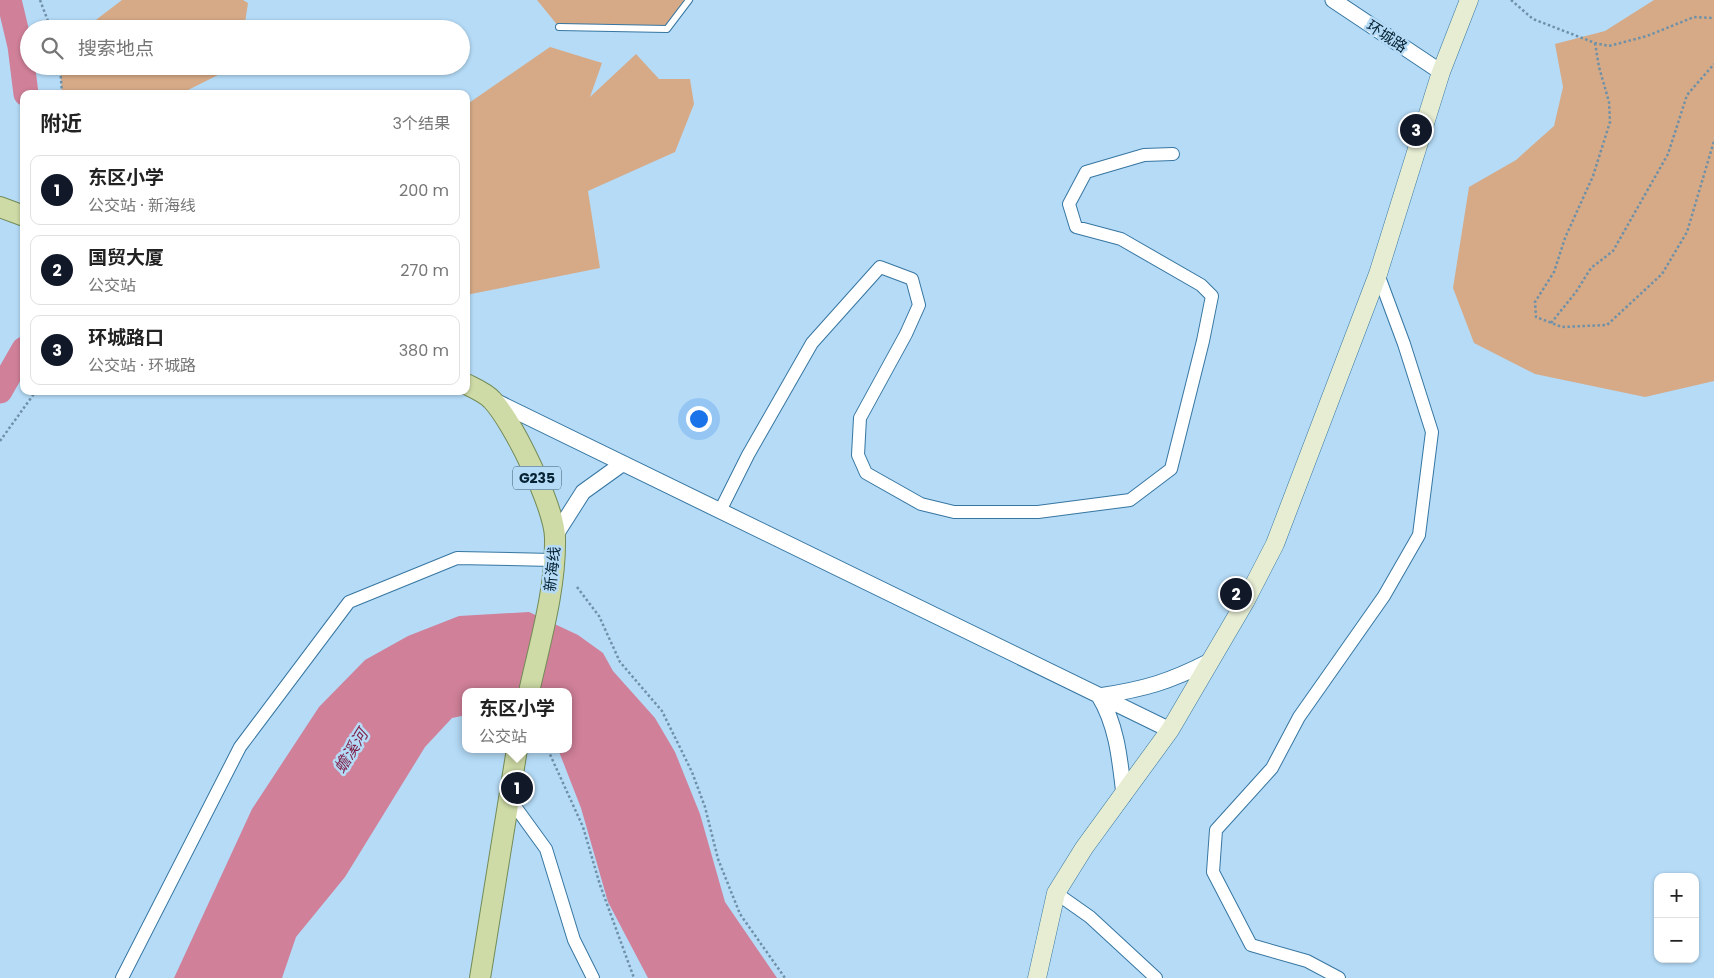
<!DOCTYPE html>
<html lang="zh">
<meta charset="utf-8">
<style>
body{margin:0;font-family:Poppins,"Noto Sans SC",sans-serif;background:#f6f6f6;color:#222}
.controls{position:absolute;right:15px;bottom:15px;display:grid;overflow:hidden;border-radius:10px;box-shadow:0 1px 4px #0004}
.controls button{width:45px;height:45px;display:grid;place-items:center;padding:0;border:0;border-bottom:1px solid #e0e0e0;background:#fff;color:#222;font:25px sans-serif}
.you{position:absolute;left:698px;top:418px;width:18px;height:18px;margin:-12px;border:4px solid #fff;border-radius:50%;background:#1a73e8;box-shadow:0 0 0 8px #1a73e833}
.badge{display:grid;place-items:center;width:32px;height:32px;border-radius:50%;background:#111827;color:#fff;font-size:16px;font-weight:700}
.pin{position:absolute;translate:-50% -50%;border:2px solid #fff;box-shadow:0 1px 5px #0006}
.popup{position:absolute;left:462px;top:688px;width:110px;height:65px;box-sizing:border-box;display:grid;place-content:center;border-radius:10px;background:#fff;filter:drop-shadow(0 1px 4px #0005);font-size:16px;white-space:nowrap;color:#767676}
.popup b{font-size:19px;color:#222}
.popup::after{content:'';position:absolute;left:50%;top:100%;margin-left:-10px;border:10px solid transparent;border-top-color:#fff}
.list{margin:0;padding:0;list-style:none}
h2{display:flex;justify-content:space-between;align-items:center;height:65px;margin:0;padding:0 20px;font-size:21px}
h2 small{font-size:16px;font-weight:400;color:#767676}
.list li{display:grid;grid-template-columns:32px 1fr auto;gap:15px;align-items:center;box-sizing:border-box;height:70px;margin:0 10px 10px;padding:0 10px;border:1px solid #e0e0e0;border-radius:10px}
.list b{display:block;font-size:19px;white-space:nowrap}
.list p{margin:0;font-size:16px;white-space:nowrap;color:#767676}
.list em{font-size:16px;font-style:normal;color:#767676}
.icon{flex:none;width:28px;height:28px;fill:none;stroke:currentColor;stroke-width:2;stroke-linecap:round;stroke-linejoin:round}
.map{position:relative;flex:none;width:1714px;height:978px;overflow:hidden}
.search{position:absolute;background:#fff;box-shadow:0 1px 4px #0004;left:20px;top:20px;width:450px;height:55px;display:flex;align-items:center;gap:12px;box-sizing:border-box;padding:0 18px;border-radius:28px;color:#767676;font-size:19px}
.panel{position:absolute;background:#fff;box-shadow:0 1px 4px #0004;left:20px;top:90px;width:450px;height:305px;border-radius:10px}
.map>svg:first-child{display:block}
.green{fill:#d6aa87}
.water{fill:#d08099}
.lines{fill:none;stroke-linecap:round;stroke-linejoin:round}
.river{stroke:#d08099;stroke-width:25}
.service-casing{stroke:#3676a1;stroke-width:8}
.minor-casing{stroke:#3676a1;stroke-width:14}
.tertiary-casing{stroke:#3676a1;stroke-width:17}
.secondary-casing{stroke:#3676a1;stroke-width:19}
.primary-casing{stroke:#738b57;stroke-width:22}
.path{stroke:#6f91a8;stroke-width:2.5;stroke-dasharray:2.5 2.5;stroke-linecap:butt}
.service{stroke:#fff;stroke-width:6}
.minor{stroke:#fff;stroke-width:12}
.tertiary{stroke:#fff;stroke-width:15}
.secondary{stroke:#e6edd2;stroke-width:18}
.primary{stroke:#cedba6;stroke-width:20}
.labels{text-anchor:middle;dominant-baseline:central;stroke-width:5;stroke-linejoin:round;paint-order:stroke}
.shield{fill:#b5dbf7;stroke:#3a5a6e;stroke-width:1}
.shield-label{font-size:14px;font-weight:bold;fill:#062233}
.street-label{font-size:15px;fill:#062233;stroke:#b5dbf7}
.water-label{font-size:16px;font-style:italic;fill:#7e1f46;stroke:#b5dbf7}
</style>
<div class="map">
<svg width="1714" height="978" viewBox="0 0 1714 978">
<rect width="100%" height="100%" fill="#b5dbf7"/>
<path class="green" d="M 122,0 L 243,0 L 248,3 L 244,29 L 84,29 Z
M 537,0 L 689,0 L 667,29 L 559,27 Z
M 1654,0 L 1714,0 L 1714,381 L 1645,397 L 1535,374 L 1474,343 L 1453,288 L 1469,187 L 1516,160 L 1554,126 L 1563,87 L 1555,44 L 1605,31 Z
M 550,47 L 602,63 L 590,97 L 636,54 L 659,79 L 690,79 L 694,104 L 675,152 L 588,191 L 600,268 L 466,295 L 466,105 Z
M 60,66 L 236,66 L 180,94 L 62,94 Z"/>
<path class="water" d="M 529,612 L 578,635 L 603,653 L 613,671 L 655,718 L 675,752 L 700,814 L 725,902 L 777,978 L 648,978 L 608,902 L 581,808 L 558,749 L 568,749 L 568,692 L 466,692 L 466,715 L 452,718 L 425,747 L 345,877 L 296,937 L 282,978 L 174,978 L 252,809 L 319,707 L 365,660 L 408,636 L 459,616 Z"/>
<g class="lines">
<path class="river" d="M 9,0 L 20,46 L 26,94
M 0,391 L 24,349"/>
<defs>
<path id="service" d="M 559,27 L 667,29 L 689,0"/>
<path id="minor" d="M 720,511 L 748,455 L 812,343 L 880,267 L 912,279 L 919,305 L 906,334 L 860,418 L 858,455 L 866,473 L 921,504 L 954,512 L 1038,512 L 1130,500 L 1171,469 L 1203,341 L 1212,296 L 1201,285 L 1121,239 L 1076,227 L 1069,204 L 1086,172 L 1144,155 L 1173,154
M 509,798 L 546,849 L 574,940 L 593,978
M 1056,893 L 1090,917 L 1156,978
M 122,978 L 240,747 L 349,602 L 457,558 L 553,560
M 1339,978 L 1307,961 L 1251,945 L 1213,872 L 1216,830 L 1272,768 L 1299,717 L 1384,596 L 1419,535 L 1432,432 L 1404,344 L 1378,274"/>
<path id="tertiary" d="M 1333,0 L 1441,72
M 495,401 L 1170,730
M 555,536 L 583,492 L 622,464
M 1124,795 C 1120,761 1117,725 1099,696 C 1145,689 1169,682 1210,661"/>
<path id="secondary" d="M 1037,978 L 1056,893 L 1084,848 L 1170,730 L 1245,602 L 1275,544 L 1378,274 L 1441,72 L 1469,0"/>
<path id="primary" d="M 0,207 L 24,216
M 466,384 C 474,388 486,393 492,400 C 513,422 555,508 555,538 C 556,589 540,642 529,692
M 480,978 L 517,749"/>
</defs>
<use href="#service" class="service-casing"/>
<use href="#minor" class="minor-casing"/>
<use href="#tertiary" class="tertiary-casing"/>
<use href="#secondary" class="secondary-casing"/>
<use href="#primary" class="primary-casing"/>
<path class="path" d="M 40,0 L 51,29
M 1511,0 L 1533,19 L 1595,43 L 1609,46 L 1647,36 L 1694,17 L 1714,18
M 1595,43 L 1599,67 L 1609,102 L 1610,122 L 1593,176 L 1565,238 L 1554,272 L 1535,302 L 1536,317 L 1562,327 L 1607,325 L 1662,274 L 1687,232 L 1714,141
M 60,66 L 62,94
M 1551,323 L 1576,292 L 1591,268 L 1613,251 L 1668,154 L 1687,95 L 1714,64
M 0,441 L 36,391
M 577,587 L 599,616 L 620,662 L 662,711 L 692,772 L 705,807 L 718,859 L 740,914 L 785,978
M 548,750 L 583,827 L 600,885 L 634,978"/>
<use href="#service" class="service"/>
<use href="#minor" class="minor"/>
<use href="#tertiary" class="tertiary"/>
<use href="#secondary" class="secondary"/>
<use href="#primary" class="primary"/>
</g>
<g class="labels">
<rect class="shield" x="513" y="466.5" width="48" height="23" rx="4"/>
<g class="shield-label">
<text x="537" y="478">G235</text>
</g>
<g class="street-label">
<text transform="translate(1387 36) rotate(33)">环城路</text>
<text transform="translate(552 569) rotate(-84)">新海线</text>
</g>
<g class="water-label">
<text transform="translate(351 751) rotate(-58)">蟾溪河</text>
</g>
</g>
</svg>
<div class="controls">
<button>+</button>
<button>−</button>
</div>
<div class="you"></div>
<div class="pin badge" style="left:517px;top:788px">1</div>
<div class="popup"><b>东区小学</b>公交站</div>
<div class="pin badge" style="left:1236px;top:594px">2</div>
<div class="pin badge" style="left:1416px;top:130px">3</div>
<div class="search"><svg class="icon" aria-label="search" viewBox="0 0 24 24"><circle cx="10" cy="10" r="6"/><path d="M15 15l6 6"/></svg>搜索地点</div>
<section class="panel">
<h2>附近<small>3个结果</small></h2>
<ul class="list">
<li><span class="badge">1</span><div><b>东区小学</b><p>公交站 · 新海线</p></div><em>200 m</em></li>
<li><span class="badge">2</span><div><b>国贸大厦</b><p>公交站</p></div><em>270 m</em></li>
<li><span class="badge">3</span><div><b>环城路口</b><p>公交站 · 环城路</p></div><em>380 m</em></li>
</ul>
</section>
</div>
